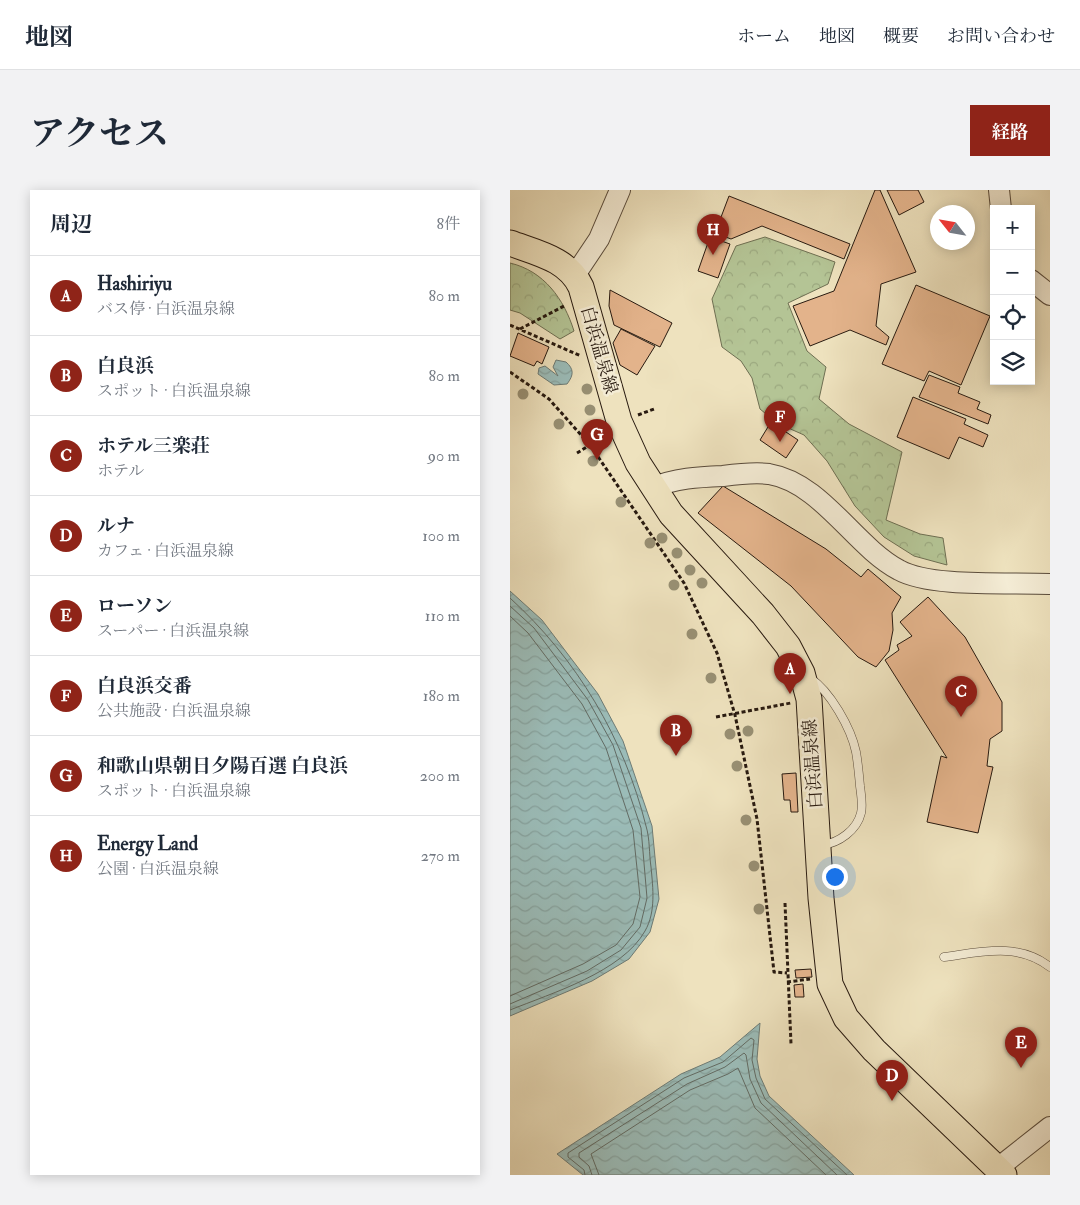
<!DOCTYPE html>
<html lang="ja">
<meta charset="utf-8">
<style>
body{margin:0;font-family:"IM FELL Double Pica","Noto Serif JP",serif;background:#f2f2f3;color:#1f2937}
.controls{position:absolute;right:15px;top:15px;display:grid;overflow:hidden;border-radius:0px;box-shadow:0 2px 12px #0003}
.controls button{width:45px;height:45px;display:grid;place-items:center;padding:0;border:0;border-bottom:1px solid #e0e1e3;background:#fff;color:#1f2937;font:25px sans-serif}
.compass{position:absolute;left:420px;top:15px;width:45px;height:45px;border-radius:50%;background:#fff;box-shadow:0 2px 12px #0003;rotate:301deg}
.you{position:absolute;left:324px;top:686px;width:18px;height:18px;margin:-12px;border:4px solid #fff;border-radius:50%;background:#1a73e8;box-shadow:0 0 0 8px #1a73e833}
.badge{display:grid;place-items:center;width:32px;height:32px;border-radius:50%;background:#8f2418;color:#fff;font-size:16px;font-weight:700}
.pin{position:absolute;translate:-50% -41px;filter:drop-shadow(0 1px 2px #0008)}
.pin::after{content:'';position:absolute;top:26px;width:18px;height:15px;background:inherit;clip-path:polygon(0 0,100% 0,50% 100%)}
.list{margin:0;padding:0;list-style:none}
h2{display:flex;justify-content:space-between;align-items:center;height:65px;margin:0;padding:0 20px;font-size:21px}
h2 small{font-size:16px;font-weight:400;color:#747a83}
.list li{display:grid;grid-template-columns:32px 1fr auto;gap:15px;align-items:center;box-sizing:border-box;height:80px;padding:0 20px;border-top:1px solid #e0e1e3}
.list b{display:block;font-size:19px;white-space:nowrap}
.list p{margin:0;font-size:16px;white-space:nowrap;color:#747a83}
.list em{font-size:16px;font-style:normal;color:#747a83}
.icon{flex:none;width:28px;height:28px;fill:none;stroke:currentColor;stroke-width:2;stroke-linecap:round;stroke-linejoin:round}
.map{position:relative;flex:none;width:540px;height:985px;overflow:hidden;border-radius:0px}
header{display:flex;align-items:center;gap:30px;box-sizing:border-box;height:70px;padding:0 25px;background:#fff;border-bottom:1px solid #e0e1e3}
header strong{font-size:24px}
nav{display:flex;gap:28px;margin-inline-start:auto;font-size:18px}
.intro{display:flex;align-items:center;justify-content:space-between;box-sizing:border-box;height:120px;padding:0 30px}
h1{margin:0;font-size:35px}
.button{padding:12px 22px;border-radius:0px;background:#8f2418;color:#fff;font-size:18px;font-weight:700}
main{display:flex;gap:30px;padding:0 30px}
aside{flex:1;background:#fff;border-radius:0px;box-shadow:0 2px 12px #0003}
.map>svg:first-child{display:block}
.forest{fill:url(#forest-crowns);stroke:#6e6f52}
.water{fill:url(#water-waves);stroke:#6d7b75}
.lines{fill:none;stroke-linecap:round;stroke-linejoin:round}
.shore{stroke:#626b64;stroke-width:1}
.building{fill:#e3b38b;stroke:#281a10}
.service-casing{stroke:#5a4c3c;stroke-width:9}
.tertiary-casing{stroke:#5a4c3c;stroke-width:22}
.primary-casing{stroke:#281a10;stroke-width:27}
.path{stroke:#281a10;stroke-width:3;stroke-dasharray:4 2.5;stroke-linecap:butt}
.service{stroke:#f4ecd5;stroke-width:8}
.tertiary{stroke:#f4ecd5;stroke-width:20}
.primary{stroke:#eee2be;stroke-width:25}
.tree{fill:#989074}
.labels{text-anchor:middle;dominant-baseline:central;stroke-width:5;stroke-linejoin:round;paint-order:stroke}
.street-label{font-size:18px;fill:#281a10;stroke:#f4ecd5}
</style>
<header>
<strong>地図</strong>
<nav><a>ホーム</a><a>地図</a><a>概要</a><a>お問い合わせ</a></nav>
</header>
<div class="intro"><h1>アクセス</h1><a class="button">経路</a></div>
<main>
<aside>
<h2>周辺<small>8件</small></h2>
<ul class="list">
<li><span class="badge">A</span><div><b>Hashiriyu</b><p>バス停 · 白浜温泉線</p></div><em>80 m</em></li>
<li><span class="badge">B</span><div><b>白良浜</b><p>スポット · 白浜温泉線</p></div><em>80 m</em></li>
<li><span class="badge">C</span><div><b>ホテル三楽荘</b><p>ホテル</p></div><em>90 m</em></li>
<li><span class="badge">D</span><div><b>ルナ</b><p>カフェ · 白浜温泉線</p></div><em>100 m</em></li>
<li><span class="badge">E</span><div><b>ローソン</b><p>スーパー · 白浜温泉線</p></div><em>110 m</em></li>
<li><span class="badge">F</span><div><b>白良浜交番</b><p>公共施設 · 白浜温泉線</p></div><em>180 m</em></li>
<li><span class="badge">G</span><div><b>和歌山県朝日夕陽百選 白良浜</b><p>スポット · 白浜温泉線</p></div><em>200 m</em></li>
<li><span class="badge">H</span><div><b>Energy Land</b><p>公園 · 白浜温泉線</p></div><em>270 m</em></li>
</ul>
</aside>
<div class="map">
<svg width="540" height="985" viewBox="0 0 540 985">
<defs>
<pattern id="forest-crowns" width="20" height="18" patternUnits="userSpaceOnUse" patternTransform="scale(1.25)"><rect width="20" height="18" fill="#b4c495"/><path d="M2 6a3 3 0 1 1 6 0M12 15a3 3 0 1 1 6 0" fill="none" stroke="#9ba87f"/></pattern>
<pattern id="water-waves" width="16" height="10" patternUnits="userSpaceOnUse" patternTransform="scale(1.25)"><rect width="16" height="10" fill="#9bbcb8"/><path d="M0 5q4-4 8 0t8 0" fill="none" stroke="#86a19d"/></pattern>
</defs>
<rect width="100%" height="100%" fill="#eee2be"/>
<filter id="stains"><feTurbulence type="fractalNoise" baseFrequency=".004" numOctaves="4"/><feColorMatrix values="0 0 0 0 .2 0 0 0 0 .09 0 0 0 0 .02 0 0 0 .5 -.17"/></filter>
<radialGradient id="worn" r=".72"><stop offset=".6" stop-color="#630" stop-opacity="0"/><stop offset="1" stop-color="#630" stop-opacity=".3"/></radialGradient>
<path class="forest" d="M 255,47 L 325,72 L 318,94 L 278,113 L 297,161 L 316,177 L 309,209 L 339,234 L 392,262 L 376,330 L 410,344 L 433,348 L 437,375 L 404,366 L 374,347 L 345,316 L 317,271 L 294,245 L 267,233 L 250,219 L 242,188 L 231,171 L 212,157 L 202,109 L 226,56 Z
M 0,73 C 34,81 54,109 64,141 L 50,149 L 10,123 L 0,120 Z"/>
<path class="water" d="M 46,170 L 56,172 C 64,179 64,185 57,194 L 44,195 L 28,184 L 29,178 L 35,176 L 48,186 L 43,177 Z
M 0,401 L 32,430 L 88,504 L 113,551 L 142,636 L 149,709 L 140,742 L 119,769 L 82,791 L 0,826 Z
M 250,833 L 247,869 L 250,886 L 259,906 L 344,985 L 73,985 L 47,964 L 171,884 L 210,867 Z"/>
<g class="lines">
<path class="shore" d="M 0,408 C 67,469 114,548 136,636 C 140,649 139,664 141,677 C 143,698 146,722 135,741 C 112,782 42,803 0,820
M 0,416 L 24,438 L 78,510 L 103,555 L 131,638 L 137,708 L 130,737 L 111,760 L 77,781 L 0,814
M 0,426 L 18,443 L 72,514 L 96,558 L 123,640 L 130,707 L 123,734 L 106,755 L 73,774 L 0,806
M 75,985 L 74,980 L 58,967 L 58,963 L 174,888 L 213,872 L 241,848 L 244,850 L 242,870 L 246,888 L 255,909 L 337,985
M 82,985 L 79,976 L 69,967 L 69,963 L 177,894 L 215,877 L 234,863 L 236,865 L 240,889 L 251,913 L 327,985
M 89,985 L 81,964 L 180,900 L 218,884 L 228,878 L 245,918 L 316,985"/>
</g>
<path class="building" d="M 365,0 L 370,0 L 406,82 L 371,94 L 366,136 L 379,147 L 376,155 L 340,140 L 300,156 L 283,116 L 324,101 Z
M 377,0 L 408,0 L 414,12 L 389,25 Z
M 219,6 L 340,54 L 334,69 L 252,36 L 221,49 L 205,43 Z
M 200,47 L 220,54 L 208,88 L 188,81 Z
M 406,95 L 480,126 L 451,195 L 419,181 L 414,191 L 372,174 Z
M 100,100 L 162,133 L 150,157 L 104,135 L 99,116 Z
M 111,139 L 145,156 L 127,185 L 110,175 L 103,153 Z
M 8,143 L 39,157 L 32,174 L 27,171 L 24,176 L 0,166 Z
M 419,185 L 450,197 L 448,203 L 470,212 L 467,219 L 481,225 L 478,234 L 409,207 Z
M 403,207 L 456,229 L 454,234 L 478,245 L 473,257 L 449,247 L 439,269 L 387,247 Z
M 261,232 L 288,250 L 276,268 L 250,250 Z
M 213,296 L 316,359 L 351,387 L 358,379 L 391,407 L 382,423 L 383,440 L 379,461 L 366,477 L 348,467 L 281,396 L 188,323 Z
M 418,407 L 455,447 L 492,512 L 492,541 L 480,549 L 477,576 L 483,577 L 468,643 L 417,632 L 431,566 L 437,568 L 375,470 L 389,460 L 387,455 L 402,446 L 390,432 Z
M 286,583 L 288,622 L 281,622 L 280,610 L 274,610 L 272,584 Z
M 301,779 L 302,787 L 286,788 L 285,780 Z
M 293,794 L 294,807 L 285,807 L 284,795 Z"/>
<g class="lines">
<defs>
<path id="service" d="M 300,488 C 320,501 341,538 346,562 C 348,573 349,585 350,596 C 351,604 353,615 351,623 C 347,640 329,653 312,655
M 434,767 C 471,762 508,752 540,777"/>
<path id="tertiary" d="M 489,0 L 491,19
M 65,85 L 89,49 L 110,0
M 521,90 L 540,105
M 142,298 C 165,288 189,287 213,286 C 228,284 245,282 259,284 C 312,293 344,356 389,380 C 421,398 502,392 540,394
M 488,978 L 540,937"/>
<path id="primary" d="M 0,53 C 27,63 58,69 71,97 L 109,231 L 128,273 L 161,324 L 253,424 L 278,456 L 292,483 L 299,509 L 311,708 L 320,794 L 336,828 L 364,860 L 494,985"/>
</defs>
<use href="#service" class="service-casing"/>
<use href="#tertiary" class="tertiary-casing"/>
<use href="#primary" class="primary-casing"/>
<path class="path" d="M 0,135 L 71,166
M 10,139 L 56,115
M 0,182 L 39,209 L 80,255 L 174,393 L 207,463 L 225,525 L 247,629 L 264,782 L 277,783
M 128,225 L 144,219
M 67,263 L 80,255 L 91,239
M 206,527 L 281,513
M 275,713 L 281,854
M 277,792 L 300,789"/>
<use href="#service" class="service"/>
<use href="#tertiary" class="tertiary"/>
<use href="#primary" class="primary"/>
</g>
<g class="tree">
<circle cx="77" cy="199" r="5.5"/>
<circle cx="13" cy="204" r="5.5"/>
<circle cx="80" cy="220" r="5.5"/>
<circle cx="49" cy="234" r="5.5"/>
<circle cx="83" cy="271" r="5.5"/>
<circle cx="111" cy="312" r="5.5"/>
<circle cx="152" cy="348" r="5.5"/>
<circle cx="140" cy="353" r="5.5"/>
<circle cx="167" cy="363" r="5.5"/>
<circle cx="180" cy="380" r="5.5"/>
<circle cx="192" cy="393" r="5.5"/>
<circle cx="164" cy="395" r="5.5"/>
<circle cx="182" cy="444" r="5.5"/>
<circle cx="201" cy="488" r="5.5"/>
<circle cx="238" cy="541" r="5.5"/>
<circle cx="220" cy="544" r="5.5"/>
<circle cx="227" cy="576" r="5.5"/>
<circle cx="236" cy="630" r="5.5"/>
<circle cx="244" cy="676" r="5.5"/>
<circle cx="249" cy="719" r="5.5"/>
</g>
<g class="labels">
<g class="street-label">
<text transform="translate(89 160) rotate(74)">白浜温泉線</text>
<text transform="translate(303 574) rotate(-94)">白浜温泉線</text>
</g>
</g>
<rect width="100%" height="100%" filter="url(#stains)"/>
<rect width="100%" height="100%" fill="url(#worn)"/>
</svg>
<div class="controls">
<button>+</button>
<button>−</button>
<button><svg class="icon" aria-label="locate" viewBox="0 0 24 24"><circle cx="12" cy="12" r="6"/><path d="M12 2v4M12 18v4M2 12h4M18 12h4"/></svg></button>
<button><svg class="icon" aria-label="layers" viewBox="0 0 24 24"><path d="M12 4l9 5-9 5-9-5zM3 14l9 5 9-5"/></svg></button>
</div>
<svg class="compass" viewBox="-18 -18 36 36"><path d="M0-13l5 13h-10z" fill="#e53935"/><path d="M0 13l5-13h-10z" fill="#747a83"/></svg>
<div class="you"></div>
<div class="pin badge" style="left:280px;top:504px">A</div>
<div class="pin badge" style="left:166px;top:566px">B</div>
<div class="pin badge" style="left:451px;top:527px">C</div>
<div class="pin badge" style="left:382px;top:911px">D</div>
<div class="pin badge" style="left:511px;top:878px">E</div>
<div class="pin badge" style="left:270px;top:252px">F</div>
<div class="pin badge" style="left:87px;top:270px">G</div>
<div class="pin badge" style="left:203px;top:65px">H</div>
</div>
</main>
